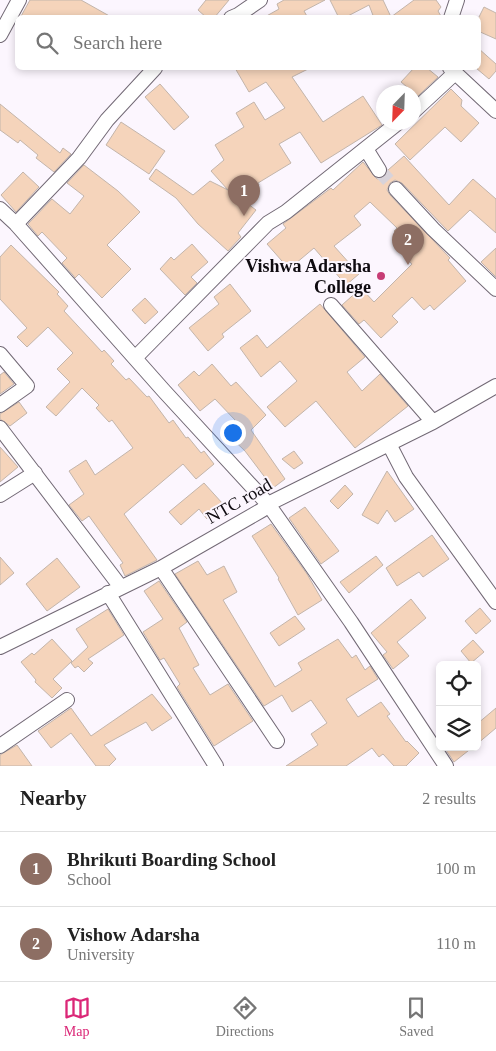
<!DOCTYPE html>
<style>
body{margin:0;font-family:Georgia,serif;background:#f6f6f6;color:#222}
.controls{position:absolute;right:15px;bottom:15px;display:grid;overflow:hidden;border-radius:8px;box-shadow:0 2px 8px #0003}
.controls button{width:45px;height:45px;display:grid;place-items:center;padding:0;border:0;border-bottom:1px solid #e0e0e0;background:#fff;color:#222;font:25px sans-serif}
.compass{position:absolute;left:376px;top:85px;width:45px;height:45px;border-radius:50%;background:#fff;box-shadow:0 2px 8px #0003;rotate:203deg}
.you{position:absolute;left:232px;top:432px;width:18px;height:18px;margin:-12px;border:4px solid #fff;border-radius:50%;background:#1a73e8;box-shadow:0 0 0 8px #1a73e833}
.badge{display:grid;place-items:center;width:32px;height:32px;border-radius:50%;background:#db2777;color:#fff;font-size:16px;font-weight:700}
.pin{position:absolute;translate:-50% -41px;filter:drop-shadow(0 1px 2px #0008)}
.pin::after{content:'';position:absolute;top:26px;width:18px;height:15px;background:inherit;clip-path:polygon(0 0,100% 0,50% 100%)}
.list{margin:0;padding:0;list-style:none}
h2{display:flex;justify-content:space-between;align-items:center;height:65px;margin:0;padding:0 20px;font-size:21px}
h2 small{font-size:16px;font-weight:400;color:#767676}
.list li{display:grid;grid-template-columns:32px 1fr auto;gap:15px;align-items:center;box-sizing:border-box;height:75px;padding:0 20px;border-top:1px solid #e0e0e0}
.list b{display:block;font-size:19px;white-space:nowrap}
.list p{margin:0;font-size:16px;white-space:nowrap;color:#767676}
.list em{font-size:16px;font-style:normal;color:#767676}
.icon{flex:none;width:28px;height:28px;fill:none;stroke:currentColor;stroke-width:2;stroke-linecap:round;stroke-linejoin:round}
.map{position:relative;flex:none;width:496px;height:766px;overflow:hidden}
.search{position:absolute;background:#fff;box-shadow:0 2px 8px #0003;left:15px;right:15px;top:15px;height:55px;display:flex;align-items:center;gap:12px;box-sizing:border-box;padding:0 18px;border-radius:8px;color:#767676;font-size:19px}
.sheet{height:215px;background:#fff}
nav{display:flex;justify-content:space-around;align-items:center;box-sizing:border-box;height:70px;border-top:1px solid #e0e0e0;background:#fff;font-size:14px;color:#767676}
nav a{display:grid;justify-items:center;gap:2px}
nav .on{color:#db2777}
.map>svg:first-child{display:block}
.building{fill:#f5d4bb;stroke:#c3b5ab}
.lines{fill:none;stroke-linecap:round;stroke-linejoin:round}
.street-tunnel{stroke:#d8d3da;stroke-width:14;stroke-dasharray:14 7;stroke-linecap:butt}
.street-casing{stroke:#726975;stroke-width:16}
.street{stroke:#fff;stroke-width:14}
.poi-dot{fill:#c73d75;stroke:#fcf6fe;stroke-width:2}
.labels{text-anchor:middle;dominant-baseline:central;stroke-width:4;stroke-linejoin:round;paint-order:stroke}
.poi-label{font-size:18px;font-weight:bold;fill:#0f0b10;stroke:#fcf6fe;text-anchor:end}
.street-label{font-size:18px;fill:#0f0b10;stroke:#fcf6fe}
</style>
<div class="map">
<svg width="496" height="766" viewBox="0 0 496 766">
<rect width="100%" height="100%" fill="#fcf6fe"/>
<path class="building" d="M 30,0 L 81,0 L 113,18 L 20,18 Z
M 206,0 L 229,0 L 214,18 L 207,18 L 198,10 Z
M 284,0 L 325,0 L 304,11 L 308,18 L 263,18 L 279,9 L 277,4 Z
M 330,0 L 383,0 L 391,17 L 414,0 L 436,0 L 441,7 L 438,11 L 442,18 L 374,18 L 369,5 L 344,18 L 339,18 Z
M 484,7 L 496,13 L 496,39 L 478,31 L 478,19 Z
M 478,48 L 496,64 L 496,71 L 489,79 L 476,68 L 478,68 Z
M 235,68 L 310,68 L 292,77 L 323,122 L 363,96 L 382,125 L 321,163 L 300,132 L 279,144 L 291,163 L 258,183 L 259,185 L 240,198 L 256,210 L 238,233 L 241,237 L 228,251 L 198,224 L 176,198 L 149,179 L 156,169 L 193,195 L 210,181 L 228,190 L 211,171 L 224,160 L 215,145 L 244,127 L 236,113 L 254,102 L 265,120 L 285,108 L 266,82 L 249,92 Z
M 414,68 L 427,68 L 438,77 L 418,96 L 401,82 Z
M 160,84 L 189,117 L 174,130 L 145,97 Z
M 451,89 L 462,100 L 461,106 L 479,123 L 461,142 L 445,127 L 410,160 L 395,144 Z
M 0,104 L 60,153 L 63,148 L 71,154 L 54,172 L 36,158 L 38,155 L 20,140 L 18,143 L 0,130 Z
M 121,122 L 165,151 L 149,174 L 106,145 Z
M 404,156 L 449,205 L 473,179 L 496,199 L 496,233 L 470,210 L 448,231 L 402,183 L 395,180 L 390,183 L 387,190 L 390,195 L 450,258 L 448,260 L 466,281 L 434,310 L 430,305 L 424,310 L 412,297 L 392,316 L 398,322 L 381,338 L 364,320 L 359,324 L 342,305 L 361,288 L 374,302 L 412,264 L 404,257 L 412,250 L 394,231 L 397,228 L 370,202 L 354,216 L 361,225 L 334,246 L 359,274 L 346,285 L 314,248 L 289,269 L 267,244 L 286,228 L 283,224 L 331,188 L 333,190 L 363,162 L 377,179 L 384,177 L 388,170 Z
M 84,165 L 118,191 L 140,212 L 107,245 L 131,269 L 102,298 L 79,274 L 75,278 L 73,275 L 62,263 L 67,258 L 42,232 L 38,236 L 28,224 L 52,199 L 70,214 L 84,196 L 67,183 Z
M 23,172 L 39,187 L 16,212 L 1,195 Z
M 192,244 L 208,262 L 191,277 L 197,283 L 185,295 L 160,269 L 171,257 L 174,260 Z
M 11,245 L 59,292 L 57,294 L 68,306 L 64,311 L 102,352 L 104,350 L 114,361 L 111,364 L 126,380 L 129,378 L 147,397 L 149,396 L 169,423 L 173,420 L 186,438 L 188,437 L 201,453 L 204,451 L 214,464 L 196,479 L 183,464 L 124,514 L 157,560 L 125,576 L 120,565 L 123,563 L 89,516 L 82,521 L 69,505 L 84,494 L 69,471 L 86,460 L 95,475 L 133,448 L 112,420 L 109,422 L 96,408 L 99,405 L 82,388 L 56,416 L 46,407 L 70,382 L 57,369 L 73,353 L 48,327 L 27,347 L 17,337 L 27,328 L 0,299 L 0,257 Z
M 496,248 L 496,277 L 481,262 Z
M 230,284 L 251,311 L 222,334 L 224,337 L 208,351 L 189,328 L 219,304 L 214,297 Z
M 145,298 L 158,312 L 145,324 L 132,310 Z
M 320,304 L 365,357 L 347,372 L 362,391 L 380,374 L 408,406 L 355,448 L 316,401 L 285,427 L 267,407 L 297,381 L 280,361 L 261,377 L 240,348 L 257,335 L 267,348 Z
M 212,364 L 231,386 L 236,382 L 266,415 L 251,430 L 285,479 L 273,488 L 245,451 L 224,431 L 235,420 L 215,399 L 200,411 L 178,385 L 194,371 L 199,376 Z
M 4,372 L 14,384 L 0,394 L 0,375 Z
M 19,402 L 27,413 L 10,426 L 0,419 L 0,414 Z
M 0,447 L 18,467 L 0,482 Z
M 294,451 L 303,463 L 294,469 L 282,459 Z
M 387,471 L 414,509 L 395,522 L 387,510 L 378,524 L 362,515 Z
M 204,483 L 223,504 L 207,519 L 199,509 L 181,525 L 169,512 Z
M 345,485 L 353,494 L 338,509 L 330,501 Z
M 305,507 L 339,551 L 321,564 L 289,518 Z
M 271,524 L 307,574 L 322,600 L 298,615 L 278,579 L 279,578 L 252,536 Z
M 432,535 L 449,559 L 423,577 L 419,572 L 397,586 L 386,568 Z
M 376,556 L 383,565 L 349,593 L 340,582 Z
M 0,557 L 14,573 L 0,585 Z
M 57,558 L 80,587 L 47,611 L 26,584 Z
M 198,561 L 207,575 L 224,566 L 237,592 L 223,600 L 275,687 L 302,670 L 298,663 L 338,639 L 352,658 L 356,655 L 365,670 L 370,666 L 378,679 L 346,699 L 358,717 L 381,702 L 390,714 L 387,716 L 406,742 L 407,741 L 419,753 L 406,766 L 394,766 L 383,754 L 379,757 L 372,748 L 346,766 L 286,766 L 318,745 L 311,734 L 327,723 L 311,700 L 292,712 L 282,695 L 264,706 L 175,574 Z
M 159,581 L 187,622 L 179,628 L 199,665 L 193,668 L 210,695 L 228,684 L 253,721 L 214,746 L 177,687 L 180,684 L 164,658 L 160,660 L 143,632 L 163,619 L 144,591 Z
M 411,599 L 426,618 L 397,642 L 409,656 L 393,669 L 383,655 L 387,652 L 371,633 Z
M 480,608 L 491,621 L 476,634 L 465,621 Z
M 108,609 L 124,635 L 88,659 L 93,663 L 84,672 L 78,666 L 75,668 L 71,663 L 88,647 L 76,629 Z
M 295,616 L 305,629 L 279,646 L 270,633 Z
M 52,639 L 72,661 L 53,679 L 62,688 L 52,698 L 35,682 L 36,680 L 21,662 L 32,653 L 34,655 Z
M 473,640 L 484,652 L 471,663 L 461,651 Z
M 152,694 L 172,718 L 152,731 L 146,722 L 104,745 L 116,759 L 109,766 L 96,766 L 71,733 L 51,748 L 38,731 L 71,708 L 91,736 Z
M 496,708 L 496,728 L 477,744 L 477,724 Z
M 17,745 L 32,766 L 0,766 L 0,755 Z
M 444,747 L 473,747 L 454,762 Z"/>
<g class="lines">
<path class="street-tunnel" d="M 379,170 L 396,189"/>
<defs>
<path id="street" d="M 231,18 L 238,15 L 260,0
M 451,18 L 457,0
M 0,35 L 19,0
M 450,68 L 496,111
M 414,111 L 455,73
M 366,149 L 379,170
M 396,189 L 433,229 L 496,289
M 0,209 L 16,224 L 164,391 L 268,504 L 351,622 L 446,766
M 16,224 L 79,158 L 107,120 L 155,68
M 331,305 L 433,422
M 0,354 L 27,386 L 0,405
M 136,357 L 268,223 L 286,212 L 399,122
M 0,428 L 120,586
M 389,444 L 406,477 L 496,602
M 0,495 L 35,473
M 161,568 L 277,741
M 108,593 L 216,766
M 0,647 L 161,568 L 262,510 L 268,504 L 433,422 L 496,386
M 0,746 L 67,700"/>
</defs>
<use href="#street" class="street-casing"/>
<use href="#street" class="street"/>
</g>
<circle class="poi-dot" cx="381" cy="276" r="5"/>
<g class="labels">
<g class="poi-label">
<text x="371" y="266">Vishwa Adarsha<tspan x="371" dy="21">College</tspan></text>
</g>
<g class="street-label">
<text transform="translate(239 501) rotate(-30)">NTC road</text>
</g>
</g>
</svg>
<div class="controls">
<button><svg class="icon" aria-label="locate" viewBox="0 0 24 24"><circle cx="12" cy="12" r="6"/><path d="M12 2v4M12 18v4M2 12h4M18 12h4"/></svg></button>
<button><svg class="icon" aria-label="layers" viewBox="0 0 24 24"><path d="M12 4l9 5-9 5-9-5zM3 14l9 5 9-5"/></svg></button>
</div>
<svg class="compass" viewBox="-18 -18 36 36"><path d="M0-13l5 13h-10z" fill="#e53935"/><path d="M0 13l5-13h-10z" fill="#767676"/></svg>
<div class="you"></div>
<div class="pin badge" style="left:244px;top:216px;background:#8d6e63">1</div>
<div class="pin badge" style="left:408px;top:265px;background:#8d6e63">2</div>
<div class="search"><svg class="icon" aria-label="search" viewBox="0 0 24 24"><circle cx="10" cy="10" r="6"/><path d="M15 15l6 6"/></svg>Search here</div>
</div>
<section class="sheet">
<h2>Nearby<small>2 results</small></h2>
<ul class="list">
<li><span class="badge" style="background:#8d6e63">1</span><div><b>Bhrikuti Boarding School</b><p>School</p></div><em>100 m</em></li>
<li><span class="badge" style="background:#8d6e63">2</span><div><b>Vishow Adarsha</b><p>University</p></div><em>110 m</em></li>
</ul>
</section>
<nav>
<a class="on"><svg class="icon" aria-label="map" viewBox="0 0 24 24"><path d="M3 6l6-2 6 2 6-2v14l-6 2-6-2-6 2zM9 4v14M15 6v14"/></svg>Map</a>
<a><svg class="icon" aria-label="directions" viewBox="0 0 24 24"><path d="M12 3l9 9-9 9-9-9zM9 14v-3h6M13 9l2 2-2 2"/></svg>Directions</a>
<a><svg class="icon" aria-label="saved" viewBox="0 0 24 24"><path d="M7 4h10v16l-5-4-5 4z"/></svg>Saved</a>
</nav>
